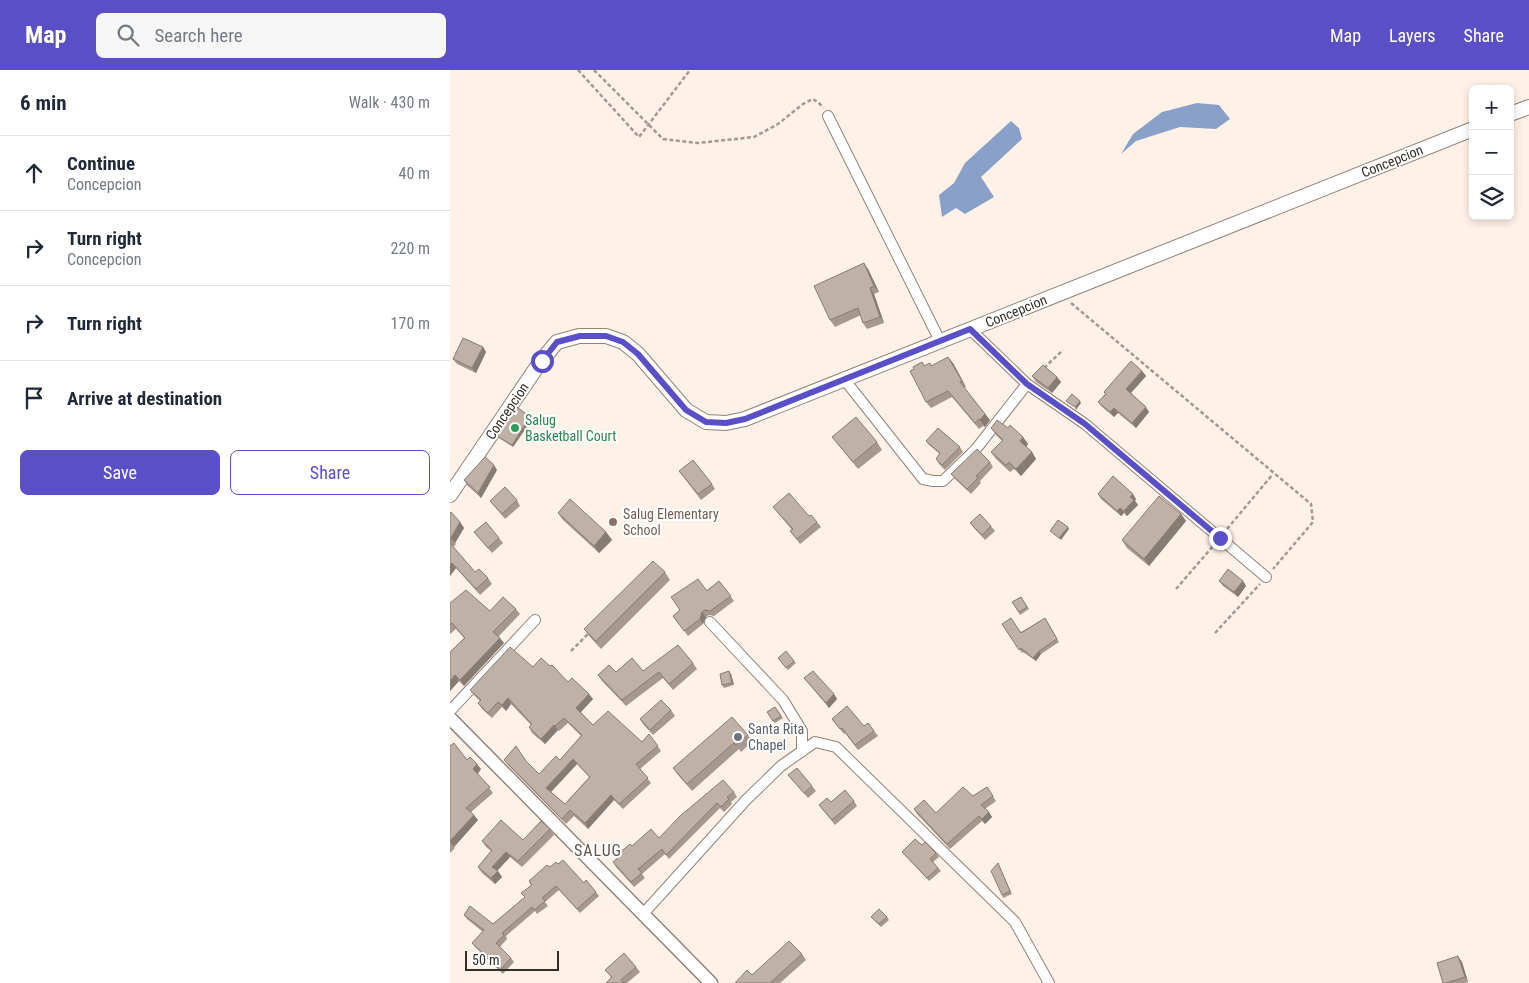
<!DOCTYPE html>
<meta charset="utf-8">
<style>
body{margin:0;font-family:"Roboto Condensed",sans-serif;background:#f6f6f7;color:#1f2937}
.controls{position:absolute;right:15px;top:15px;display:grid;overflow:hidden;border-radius:8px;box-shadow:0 2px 8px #0003}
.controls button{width:45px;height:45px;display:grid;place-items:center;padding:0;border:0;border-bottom:1px solid #e0e1e3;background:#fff;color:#1f2937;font:25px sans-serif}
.scale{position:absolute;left:15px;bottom:12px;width:94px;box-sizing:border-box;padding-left:5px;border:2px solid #342e29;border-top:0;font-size:14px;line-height:18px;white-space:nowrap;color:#342e29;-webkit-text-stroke:4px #fff;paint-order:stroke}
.stop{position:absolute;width:15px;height:15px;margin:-11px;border:4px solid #5b4fc7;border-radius:50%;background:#fff}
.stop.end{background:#5b4fc7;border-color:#fff;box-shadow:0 1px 5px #0008}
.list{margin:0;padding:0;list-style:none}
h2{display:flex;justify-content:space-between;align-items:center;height:65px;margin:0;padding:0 20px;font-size:21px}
h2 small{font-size:16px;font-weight:400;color:#747a83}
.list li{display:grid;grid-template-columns:32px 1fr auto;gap:15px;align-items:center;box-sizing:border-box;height:75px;padding:0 20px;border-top:1px solid #e0e1e3}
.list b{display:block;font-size:19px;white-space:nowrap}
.list p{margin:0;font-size:16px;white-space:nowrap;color:#747a83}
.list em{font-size:16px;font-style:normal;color:#747a83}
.actions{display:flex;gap:10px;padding:15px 20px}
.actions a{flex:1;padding:11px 0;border:1px solid #5b4fc7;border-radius:8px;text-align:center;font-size:18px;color:#5b4fc7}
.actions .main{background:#5b4fc7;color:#fff}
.icon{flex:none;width:28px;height:28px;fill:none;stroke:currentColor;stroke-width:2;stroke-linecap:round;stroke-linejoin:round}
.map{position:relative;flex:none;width:1079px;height:913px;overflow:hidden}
header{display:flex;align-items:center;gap:30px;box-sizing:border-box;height:70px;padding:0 25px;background:#5b4fc7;color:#fff}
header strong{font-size:24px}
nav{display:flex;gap:28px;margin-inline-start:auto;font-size:18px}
.search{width:350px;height:45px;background:#f6f6f7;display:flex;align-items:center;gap:12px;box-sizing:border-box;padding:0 18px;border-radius:8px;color:#747a83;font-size:19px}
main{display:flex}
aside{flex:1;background:#fff}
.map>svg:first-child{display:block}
.water{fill:#89a0c9}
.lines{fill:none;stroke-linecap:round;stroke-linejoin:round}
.minor-casing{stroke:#928379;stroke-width:12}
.tertiary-casing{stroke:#928379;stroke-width:15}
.secondary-casing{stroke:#928379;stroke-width:16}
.path{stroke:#a39992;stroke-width:2.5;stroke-dasharray:4 2.5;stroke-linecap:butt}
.minor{stroke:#fff;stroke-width:10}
.tertiary{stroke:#fff;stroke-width:12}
.secondary{stroke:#fff;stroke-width:14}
.wall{fill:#a5988f;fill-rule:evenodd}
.shaded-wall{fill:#867c74}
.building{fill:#c0b1a6;stroke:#867c74;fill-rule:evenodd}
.route{stroke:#5b4fc7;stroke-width:6}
.leisure-dot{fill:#2e9e5b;stroke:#fff;stroke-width:2}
.education-dot{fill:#8d6e63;stroke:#fff;stroke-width:2}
.worship-dot{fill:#6b7280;stroke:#fff;stroke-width:2}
.labels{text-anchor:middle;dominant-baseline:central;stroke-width:4;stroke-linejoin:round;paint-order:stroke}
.street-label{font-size:14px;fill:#342e29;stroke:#fff}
.leisure-label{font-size:14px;fill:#27864d;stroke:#fff;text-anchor:start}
.education-label{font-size:14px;fill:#785e54;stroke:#fff;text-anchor:start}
.worship-label{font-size:14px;fill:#5b616d;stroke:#fff;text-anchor:start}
.quarter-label{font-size:16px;letter-spacing:1px;fill:#61544a;stroke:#fff}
</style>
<header>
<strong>Map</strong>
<div class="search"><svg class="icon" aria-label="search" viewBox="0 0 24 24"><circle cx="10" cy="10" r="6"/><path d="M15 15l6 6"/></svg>Search here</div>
<nav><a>Map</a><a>Layers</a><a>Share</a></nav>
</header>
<main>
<aside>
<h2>6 min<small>Walk · 430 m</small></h2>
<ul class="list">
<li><svg class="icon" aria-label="ahead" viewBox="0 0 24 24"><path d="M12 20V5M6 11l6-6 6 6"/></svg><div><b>Continue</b><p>Concepcion</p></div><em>40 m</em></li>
<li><svg class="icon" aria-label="right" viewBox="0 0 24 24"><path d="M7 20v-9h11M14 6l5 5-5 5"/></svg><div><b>Turn right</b><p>Concepcion</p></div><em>220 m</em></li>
<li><svg class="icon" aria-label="right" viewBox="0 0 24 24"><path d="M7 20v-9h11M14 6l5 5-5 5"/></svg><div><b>Turn right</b></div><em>170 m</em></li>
<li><svg class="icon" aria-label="arrive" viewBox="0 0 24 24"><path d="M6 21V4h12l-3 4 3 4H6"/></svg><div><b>Arrive at destination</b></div></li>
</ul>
<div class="actions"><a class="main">Save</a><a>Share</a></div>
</aside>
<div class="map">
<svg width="1079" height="913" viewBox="0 0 1079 913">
<rect width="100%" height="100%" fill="#fef1e8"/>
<path class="water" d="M 747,33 L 769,35 L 780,49 L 766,59 L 730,57 L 686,71 L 671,84 L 683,64 L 712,42 Z
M 561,51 L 569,58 L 572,69 L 531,107 L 544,127 L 515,144 L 506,138 L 492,147 L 489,125 L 504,113 L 515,93 Z"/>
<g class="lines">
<defs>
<path id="minor" d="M 378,46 L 490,271
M 520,259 L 577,314 L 635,354 L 816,507
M 394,309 L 473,409 L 483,411 L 493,411 L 526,379 L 577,314
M 260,552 L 333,630 L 352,661 L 352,681
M 0,641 L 85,550
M 193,844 L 296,730 L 331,696 L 365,672 L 386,677 L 565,852 L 599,913"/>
<path id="tertiary" d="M 0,648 L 261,913"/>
<path id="secondary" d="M 1060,44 L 1079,37
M 0,425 L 91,291 L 107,272 L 129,266 L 156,266 L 173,272 L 188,284 L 236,340 L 256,352 L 276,353 L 295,349 L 1023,59"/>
</defs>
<use href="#minor" class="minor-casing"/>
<use href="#tertiary" class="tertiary-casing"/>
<use href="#secondary" class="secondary-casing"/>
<path class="path" d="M 128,0 L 189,67 L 240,0
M 144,0 L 213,69 L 248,73 L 304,67 L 328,54 L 353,34 L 363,29 L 370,34 L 373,38
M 621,233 L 861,434 L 863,452 L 823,499
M 594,298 L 613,280
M 777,459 L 823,404
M 726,519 L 764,475
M 765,563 L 810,514
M 121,581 L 139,563"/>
<use href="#minor" class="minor"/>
<use href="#tertiary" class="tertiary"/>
<use href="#secondary" class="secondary"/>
</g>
<path class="wall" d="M 418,199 L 429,222 L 424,224 L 434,253 L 417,259 L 413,253 L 411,245 L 385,257 L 380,250 Z
M 33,277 L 36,282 L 26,303 L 7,294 L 3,289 Z
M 472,292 L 475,296 L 503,293 L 516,317 L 514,318 L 540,350 L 535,357 L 533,356 L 529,359 L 502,327 L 481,338 L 476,332 Z
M 692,301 L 696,306 L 681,323 L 699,342 L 686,358 L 668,343 L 664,347 L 652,337 L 648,332 L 655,324 L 654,322 Z
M 582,306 L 607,307 L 611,312 L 602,323 L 586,312 Z
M 82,349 L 63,377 L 49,368 L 47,366 Z
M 541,358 L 558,358 L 573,367 L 578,374 L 576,377 L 582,382 L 586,389 L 571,406 L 564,399 L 560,402 L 546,389 L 541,382 L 552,371 L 546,365 Z
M 382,367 L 427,372 L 432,380 L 408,399 Z
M 476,371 L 510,377 L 513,382 L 495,400 L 489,394 L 486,389 L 490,384 L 479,375 Z
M 540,392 L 543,397 L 530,411 L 531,413 L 521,424 L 505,409 L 501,404 Z
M 47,400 L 31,428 L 17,415 L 14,410 Z
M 229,401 L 262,414 L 265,419 L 251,430 Z
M 648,424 L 686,429 L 685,431 L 688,435 L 677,446 L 674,443 L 671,446 L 651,429 Z
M 67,430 L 70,436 L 55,449 L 40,431 Z
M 323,437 L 359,446 L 367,452 L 371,457 L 350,474 L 340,461 L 342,460 Z
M 0,443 L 10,452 L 14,458 L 5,473 L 6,474 L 3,477 L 25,502 L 38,508 L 42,514 L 30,525 L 6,498 L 0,506 Z
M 108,443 L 156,462 L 162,470 L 149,483 L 113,450 Z
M 731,444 L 736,451 L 699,496 L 677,478 L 672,470 Z
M 520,453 L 541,456 L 545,461 L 535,470 L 524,458 Z
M 24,462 L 49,468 L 53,473 L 42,483 Z
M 215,502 L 220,510 L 151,579 L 140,567 L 134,559 Z
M 269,511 L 284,531 L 264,546 L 259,545 L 256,547 L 253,554 L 238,566 L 223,546 Z
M 769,511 L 793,511 L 796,516 L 788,527 L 773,516 Z
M 571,527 L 579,539 L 570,545 L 562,532 Z
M 0,533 L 40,541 L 66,539 L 70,544 L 48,567 L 54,573 L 14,616 L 9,611 L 0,621 L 0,582 L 14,568 L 6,559 L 0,564 Z
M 595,548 L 609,572 L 591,584 L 586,591 L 573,582 L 572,583 L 552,554 L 571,562 Z
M 328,588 L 344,591 L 346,593 L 338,600 Z
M 243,593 L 247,599 L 223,620 L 213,608 L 176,636 L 152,611 L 148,605 L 166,602 L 193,601 Z
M 100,596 L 118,612 L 143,629 L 131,642 L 143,655 L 192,672 L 199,664 L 211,681 L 190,699 L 201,713 L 173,739 L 164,730 L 138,759 L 124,746 L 116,754 L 58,695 L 54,690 L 77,692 L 89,704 L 110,690 L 131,666 L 118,653 L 109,661 L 108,660 L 95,674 L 82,663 L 79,657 L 81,655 L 61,634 L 56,641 L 52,637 L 42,648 L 32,639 L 28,633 L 30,631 L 24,625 L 20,620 L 83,597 ZM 127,694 L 139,707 L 115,734 L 101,722 Z
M 281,604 L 284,615 L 274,618 L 272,615 Z
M 354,608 L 384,624 L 387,629 L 379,638 Z
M 325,637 L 333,648 L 325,653 L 317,642 Z
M 221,640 L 225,646 L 203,665 L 193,654 L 190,649 Z
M 382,649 L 414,656 L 418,653 L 428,666 L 408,680 L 395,663 L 394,664 Z
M 298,665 L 302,672 L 291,682 L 289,679 L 242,721 L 228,705 L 223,698 Z
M 0,676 L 17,690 L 31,699 L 28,704 L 43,723 L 21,742 L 28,750 L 4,777 L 5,778 L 0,783 Z
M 338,705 L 362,716 L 366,721 L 358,728 Z
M 537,717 L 546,731 L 535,739 L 542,747 L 535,754 L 532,751 L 500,779 L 467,744 L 464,739 L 486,743 L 523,726 Z
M 284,722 L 287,727 L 281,732 L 282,734 L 274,742 L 270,738 L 219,789 L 215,784 L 192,804 L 195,808 L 184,817 L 166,797 L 163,792 L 182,776 L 209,768 Z
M 404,731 L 407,736 L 385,755 L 369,735 L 381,732 Z
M 100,759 L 104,765 L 72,797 L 60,787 L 47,801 L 52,807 L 45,814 L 32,803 L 28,797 L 41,781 L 36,777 L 32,771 L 73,770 Z
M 472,775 L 486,783 L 489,787 L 483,792 L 491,801 L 479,811 L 452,782 Z
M 548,793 L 562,824 L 553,828 L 552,825 Z
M 108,794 L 146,822 L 149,826 L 130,843 L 109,820 L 95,832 L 98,836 L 87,844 L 85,841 L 56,866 L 57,869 L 50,877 L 61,888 L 64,892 L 53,904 L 25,877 L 22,873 L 33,862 L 17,849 L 14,845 L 43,854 L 75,827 L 81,815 L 79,811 L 100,797 Z
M 421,847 L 437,847 L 439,850 L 431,857 Z
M 352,884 L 356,890 L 330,913 L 285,913 Z
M 1012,892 L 1018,912 L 1015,913 L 993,913 Z
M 186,897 L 190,902 L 177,913 L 156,913 L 161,907 L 155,900 Z"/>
<path class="shaded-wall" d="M 414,193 L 418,199 L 429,222 L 424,216 Z
M 420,218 L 424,224 L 434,253 L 430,247 Z
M 33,277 L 36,282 L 26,303 L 22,298 Z
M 498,287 L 503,293 L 516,317 L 512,311 Z
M 692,301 L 696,306 L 680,324 L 676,319 Z
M 607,307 L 611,312 L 602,323 L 598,318 Z
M 630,331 L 631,333 L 626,340 L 625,337 Z
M 696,337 L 699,342 L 686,358 L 682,353 Z
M 664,338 L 668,343 L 664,347 L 660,342 Z
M 535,344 L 540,350 L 535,357 L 530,350 Z
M 80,347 L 82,349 L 63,377 L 62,375 Z
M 573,367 L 578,374 L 575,378 L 570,371 Z
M 582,382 L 586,389 L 571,406 L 566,399 Z
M 44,395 L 47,400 L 31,428 L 28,423 Z
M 683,424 L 686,429 L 685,431 L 688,435 L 677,446 L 674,441 L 680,427 Z
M 670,438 L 674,443 L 671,446 L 667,441 Z
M 731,444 L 736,451 L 699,496 L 694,489 Z
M 10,452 L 14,458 L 5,473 L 1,468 Z
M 618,457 L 619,459 L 611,470 L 609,468 Z
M 156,462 L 162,470 L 149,483 L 144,476 Z
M 2,493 L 6,498 L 0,506 L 0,496 Z
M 793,511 L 796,516 L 788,527 L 784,522 Z
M 252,542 L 256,547 L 253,554 L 250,549 Z
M 50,568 L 54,573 L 14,616 L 10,610 Z
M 589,581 L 591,584 L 586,591 L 583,588 Z
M 279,601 L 281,604 L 284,615 L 282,613 Z
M 5,605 L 9,611 L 0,621 L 0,611 Z
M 139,624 L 143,629 L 130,643 L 126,638 Z
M 384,624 L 387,629 L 379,638 L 376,633 Z
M 58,628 L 61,634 L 56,641 L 52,635 Z
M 104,655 L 108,660 L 95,674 L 91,669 Z
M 123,689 L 127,694 L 100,723 L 96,718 Z
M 27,694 L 31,699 L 27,704 L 23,699 Z
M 161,725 L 164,730 L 138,759 L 135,753 Z
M 539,742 L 542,747 L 535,754 L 532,749 Z
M 24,745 L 28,750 L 4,777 L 0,771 Z
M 56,782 L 60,787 L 46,802 L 42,797 Z
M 48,801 L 52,807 L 45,814 L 41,808 Z
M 1008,886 L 1012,892 L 1018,912 L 1015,907 Z"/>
<path class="building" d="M 414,193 L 424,216 L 420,218 L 430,247 L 413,253 L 408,238 L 380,250 L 364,216 Z
M 13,268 L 33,277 L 22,298 L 3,289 Z
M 498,287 L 512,311 L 510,312 L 535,344 L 530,350 L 529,349 L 525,353 L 498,321 L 476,332 L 460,301 L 464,299 L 463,297 L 472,292 L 474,296 L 480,293 L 481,296 Z
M 681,291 L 692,301 L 676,319 L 696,337 L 682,353 L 664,338 L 660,342 L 648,332 L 656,324 L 654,322 Z
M 593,295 L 607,307 L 598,318 L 582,306 Z
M 622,324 L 630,331 L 625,337 L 616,331 Z
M 67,337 L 80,347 L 62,375 L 47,366 Z
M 406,347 L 427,372 L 403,392 L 382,367 Z
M 547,350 L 558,358 L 560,355 L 573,367 L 570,371 L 582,382 L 566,399 L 559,392 L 556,395 L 541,382 L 553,370 L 541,358 Z
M 488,358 L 510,377 L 492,395 L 486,389 L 490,383 L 476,371 Z
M 527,379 L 540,392 L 526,406 L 528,408 L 517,419 L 501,404 Z
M 35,387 L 44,395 L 28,423 L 14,410 Z
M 243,390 L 262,414 L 248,424 L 229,401 Z
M 663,406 L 683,424 L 680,427 L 684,430 L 674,441 L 670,438 L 667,441 L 648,424 Z
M 55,417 L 67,430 L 52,444 L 40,431 Z
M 339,423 L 359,446 L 361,445 L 367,452 L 347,469 L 340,461 L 343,459 L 323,437 Z
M 709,426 L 731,444 L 694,489 L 672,470 Z
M 120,429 L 156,462 L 144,476 L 108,443 Z
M 1,442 L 10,452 L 1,468 L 2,469 L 0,471 L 0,443 Z
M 530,444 L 541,456 L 532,465 L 520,453 Z
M 608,450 L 618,457 L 609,468 L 600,461 Z
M 36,452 L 49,468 L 38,478 L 24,462 Z
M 0,473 L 25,502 L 29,499 L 38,508 L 26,519 L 2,493 L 0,496 Z
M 203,491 L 215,502 L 146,571 L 134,559 Z
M 778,499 L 793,511 L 784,522 L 769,511 Z
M 248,509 L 257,521 L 269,511 L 281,526 L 260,541 L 255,540 L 252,542 L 250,549 L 234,561 L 223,546 L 230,540 L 221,527 Z
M 16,520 L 40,541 L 53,527 L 66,539 L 43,562 L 50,568 L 10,610 L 5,605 L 0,611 L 0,582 L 15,568 L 2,553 L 0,555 L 0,533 Z
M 571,527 L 577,537 L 569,542 L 562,532 Z
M 561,548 L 571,563 L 595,548 L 607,569 L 589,581 L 583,588 L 571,578 L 569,580 L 552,554 Z
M 228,575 L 243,593 L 219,614 L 209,602 L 172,630 L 148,605 L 159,595 L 166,602 L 182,588 L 193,601 Z
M 60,577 L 83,597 L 91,588 L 100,596 L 102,595 L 118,612 L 122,608 L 139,624 L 126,638 L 143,655 L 158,641 L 192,672 L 199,664 L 208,676 L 186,694 L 198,708 L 169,734 L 161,725 L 135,753 L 120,740 L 112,749 L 54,690 L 66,676 L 76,691 L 89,704 L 106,686 L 110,690 L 132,665 L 114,648 L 105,656 L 104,655 L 91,669 L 79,657 L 82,654 L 58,628 L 52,635 L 48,632 L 38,643 L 28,633 L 31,630 L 20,620 ZM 123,689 L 140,707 L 115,734 L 96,718 Z
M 336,581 L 344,591 L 336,598 L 328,588 Z
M 279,601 L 282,613 L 272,615 L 270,604 Z
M 363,601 L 384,624 L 376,633 L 354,608 Z
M 211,630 L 221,640 L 200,660 L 190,649 Z
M 397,636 L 414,656 L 418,653 L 424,661 L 405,675 L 392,658 L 390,659 L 382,649 Z
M 325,637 L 331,646 L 323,651 L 317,642 Z
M 282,647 L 298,665 L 286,675 L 284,673 L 237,714 L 223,698 Z
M 4,673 L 17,690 L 20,687 L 27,694 L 23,699 L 40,717 L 16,738 L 24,745 L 0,771 L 1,773 L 0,774 L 0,676 Z
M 347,698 L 362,716 L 354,723 L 338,705 Z
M 273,710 L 284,722 L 277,727 L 279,729 L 271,737 L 267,733 L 216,785 L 212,779 L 188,799 L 192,803 L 181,812 L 163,792 L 168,788 L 167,785 L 180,774 L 182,776 L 201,759 L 209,768 L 230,746 Z
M 513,717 L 523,726 L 537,717 L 543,726 L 531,735 L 539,742 L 532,749 L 529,746 L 497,774 L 464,739 L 474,730 L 486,743 Z
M 395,720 L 404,731 L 382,750 L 369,735 L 377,728 L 381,732 Z
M 51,750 L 73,770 L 91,751 L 100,759 L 68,791 L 56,782 L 42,797 L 48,801 L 41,808 L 28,797 L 42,780 L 32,771 Z
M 465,769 L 472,775 L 475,772 L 486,783 L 480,789 L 488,798 L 477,808 L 452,782 Z
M 113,790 L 134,813 L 136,810 L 146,822 L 127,839 L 106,816 L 92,828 L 95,831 L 84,840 L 82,837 L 52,863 L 54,865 L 46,873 L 61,888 L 50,900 L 22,873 L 34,860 L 14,845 L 20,836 L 43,854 L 75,827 L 71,823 L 82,815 L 79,811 L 97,795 L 100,797 L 106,792 L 108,794 Z
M 548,793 L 560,821 L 552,825 L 541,801 Z
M 429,839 L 437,847 L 429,854 L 421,847 Z
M 339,871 L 352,884 L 320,913 L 285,913 L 297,900 L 302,905 Z
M 174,883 L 186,897 L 171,910 L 174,913 L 156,913 L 162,907 L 155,900 Z
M 1008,886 L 1015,907 L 996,913 L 993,913 L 987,893 Z"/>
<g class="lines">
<path class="route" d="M 92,291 L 107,272 L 130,266 L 156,266 L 173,272 L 188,284 L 236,340 L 256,352 L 276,353 L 295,349 L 520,259 L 577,314 L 635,354 L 770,468"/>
</g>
<circle class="leisure-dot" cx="65" cy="358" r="5"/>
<circle class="education-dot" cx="163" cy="452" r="5"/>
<circle class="worship-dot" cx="288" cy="667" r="5"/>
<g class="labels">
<g class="street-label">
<text transform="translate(942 91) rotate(-22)">Concepcion</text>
<text transform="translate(566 241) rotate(-22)">Concepcion</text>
<text transform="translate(57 341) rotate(-56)">Concepcion</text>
</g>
<g class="leisure-label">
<text x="75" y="350">Salug<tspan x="75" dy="16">Basketball Court</tspan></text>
</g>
<g class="education-label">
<text x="173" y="444">Salug Elementary<tspan x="173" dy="16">School</tspan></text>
</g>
<g class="worship-label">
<text x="298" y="659">Santa Rita<tspan x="298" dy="16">Chapel</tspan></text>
</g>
<g class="quarter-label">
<text x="148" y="780">SALUG</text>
</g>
</g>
</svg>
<div class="controls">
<button>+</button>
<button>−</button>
<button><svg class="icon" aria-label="layers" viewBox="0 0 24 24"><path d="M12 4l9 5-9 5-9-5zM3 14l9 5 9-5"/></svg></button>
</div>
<div class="scale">50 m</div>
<div class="stop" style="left:92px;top:291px"></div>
<div class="stop end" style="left:770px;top:468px"></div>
</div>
</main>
